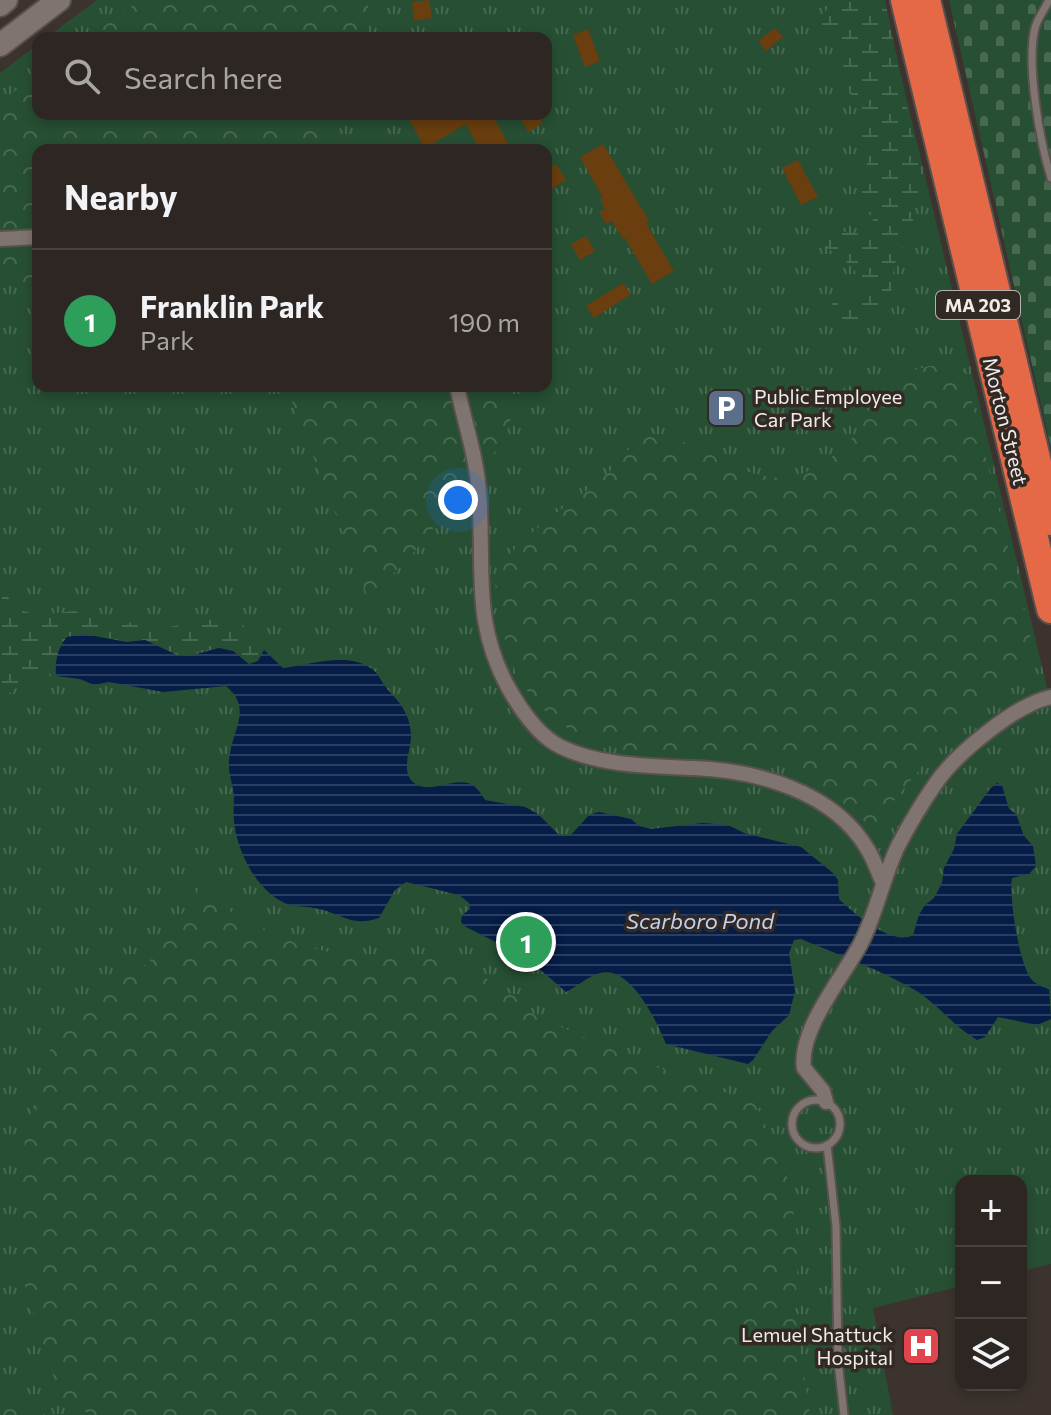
<!DOCTYPE html>
<meta charset="utf-8">
<style>
body{margin:0;font-family:Commissioner,sans-serif;background:#39322f;color:#f1f3f6}
.controls{position:absolute;right:24px;bottom:24px;display:grid;overflow:hidden;border-radius:16px;box-shadow:0 4px 12px #0003}
.controls button{width:72px;height:72px;display:grid;place-items:center;padding:0;border:0;border-bottom:2px solid #484340;background:#2d2622;color:#f1f3f6;font:40px sans-serif}
.you{position:absolute;left:458px;top:500px;width:28px;height:28px;margin:-20px;border:6px solid #fff;border-radius:50%;background:#1a73e8;box-shadow:0 0 0 12px #1a73e833}
.badge{display:grid;place-items:center;width:52px;height:52px;border-radius:50%;background:#d93025;color:#fff;font-size:26px;font-weight:700}
.pin{position:absolute;translate:-50% -50%;border:4px solid #fff;box-shadow:0 2px 8px #0006}
.list{margin:0;padding:0;list-style:none}
h2{display:flex;justify-content:space-between;align-items:center;height:104px;margin:0;padding:0 32px;font-size:34px}
h2 small{font-size:26px;font-weight:400;color:#a7a5a5}
.list li{display:grid;grid-template-columns:52px 1fr auto;gap:24px;align-items:center;box-sizing:border-box;height:144px;padding:0 32px;border-top:2px solid #484340}
.list b{display:block;font-size:30px;white-space:nowrap}
.list p{margin:0;font-size:26px;white-space:nowrap;color:#a7a5a5}
.list em{font-size:26px;font-style:normal;color:#a7a5a5}
.icon{flex:none;width:44px;height:44px;fill:none;stroke:currentColor;stroke-width:2;stroke-linecap:round;stroke-linejoin:round}
.map{position:relative;flex:none;width:1051px;height:1415px;overflow:hidden}
.search{position:absolute;background:#2d2622;box-shadow:0 4px 12px #0003;left:32px;top:32px;width:520px;height:88px;display:flex;align-items:center;gap:20px;box-sizing:border-box;padding:0 28px;border-radius:16px;color:#a7a5a5;font-size:30px}
.panel{position:absolute;background:#2d2622;box-shadow:0 4px 12px #0003;left:32px;top:144px;width:520px;height:248px;border-radius:16px}
.map>svg:first-child{display:block}
.grass{fill:url(#grass-tufts);fill-rule:evenodd}
.forest{fill:url(#forest-crowns)}
.wetland{fill:url(#wetland-marsh)}
.cemetery{fill:url(#cemetery-stones)}
.water{fill:url(#water-rules)}
.building{fill:#6a3e0e}
.lines{fill:none;stroke-linecap:round;stroke-linejoin:round}
.lane-casing{stroke:#59514d;stroke-width:11}
.street-casing{stroke:#59514d;stroke-width:18}
.secondary-casing{stroke:#59514d;stroke-width:26}
.highway-casing{stroke:#59514d;stroke-width:32}
.lane{stroke:#7f746f;stroke-width:7}
.street{stroke:#7f746f;stroke-width:14}
.secondary{stroke:#7f746f;stroke-width:22}
.highway{stroke:#e56947;stroke-width:28}
.labels{text-anchor:middle;dominant-baseline:central;stroke-width:7;stroke-linejoin:round;paint-order:stroke}
.shield{fill:#322924;stroke:#b8b2ad;stroke-width:2}
.shield-label{font-size:18px;font-weight:bold;fill:#f2ece8}
.poi-label{font-size:20px;fill:#f2ece8;stroke:#322924;text-anchor:start}
.street-label{font-size:20px;fill:#f2ece8;stroke:#322924}
.water-label{font-size:22px;font-style:italic;fill:#c0d2f0;stroke:#322924}
</style>
<div class="map">
<svg width="1051" height="1415" viewBox="0 0 1051 1415">
<defs>
<pattern id="grass-tufts" width="24" height="20" patternUnits="userSpaceOnUse" patternTransform="scale(2)"><rect width="24" height="20" fill="#274f33"/><path d="M3 7l-1-3M5 7V3M7 7l1-3M15 17l-1-3M17 17v-4M19 17l1-3" fill="none" stroke="#476851"/></pattern>
<pattern id="forest-crowns" width="20" height="18" patternUnits="userSpaceOnUse" patternTransform="scale(2)"><rect width="20" height="18" fill="#274f33"/><path d="M2 6a3 3 0 1 1 6 0M12 15a3 3 0 1 1 6 0" fill="none" stroke="#476851"/></pattern>
<pattern id="wetland-marsh" width="20" height="14" patternUnits="userSpaceOnUse" patternTransform="scale(2)"><rect width="20" height="14" fill="#274f33"/><path d="M1 5h8M5 5V1M11 12h8M15 12V8" fill="none" stroke="#476851"/></pattern>
<pattern id="cemetery-stones" width="16" height="16" patternUnits="userSpaceOnUse" patternTransform="scale(2)"><rect width="16" height="16" fill="#274f33"/><path d="M2 7V4a2 2 0 0 1 4 0v3zM10 15v-3a2 2 0 0 1 4 0v3z" fill="#476851"/></pattern>
<pattern id="water-rules" width="6" height="5" patternUnits="userSpaceOnUse" patternTransform="scale(2)"><rect width="6" height="5" fill="#051d47"/><path d="M0 2.5h6" fill="none" stroke="#2a3e62"/></pattern>
</defs>
<rect width="100%" height="100%" fill="#3c332e"/>
<path class="grass" d="M 97,0 L 883,0 L 1051,704 L 1051,1264 L 1021,1271 L 1021,1181 L 961,1181 L 961,1286 L 873,1308 L 893,1415 L 0,1415 L 0,73 L 38,44 L 38,114 L 546,114 L 546,38 L 46,38 ZM 38,150 L 546,150 L 546,386 L 38,386 Z"/>
<path class="forest" d="M 140,0 L 368,0 L 369,36 L 88,38 Z
M 38,74 L 38,114 L 346,114 L 330,150 L 38,150 L 38,286 L 0,283 L 0,102 Z
M 930,366 L 963,366 L 1033,647 L 1026,663 L 957,723 L 872,828 C 845,806 817,777 784,764 C 742,748 695,757 651,754 C 583,749 519,710 505,640 C 501,623 490,584 499,569 C 516,537 579,499 608,473 C 622,460 630,445 645,433 C 711,436 755,507 823,463 C 855,442 867,421 878,385 L 901,373 Z
M 286,386 L 511,388 L 513,413 L 502,443 L 419,546 L 369,600 Z
M 204,881 L 233,914 L 299,945 L 333,953 L 415,956 L 443,961 L 479,974 L 515,997 L 532,1014 L 629,1057 L 755,1103 L 782,1161 L 792,1193 L 798,1256 L 795,1314 L 810,1415 L 94,1415 L 72,1407 L 60,1397 L 20,1270 L 17,1240 L 25,1137 L 54,1036 L 94,997 L 137,971 L 154,957 Z
M 2,1398 L 24,1399 L 45,1415 L 0,1415 Z"/>
<path class="wetland" d="M 834,0 L 885,0 L 923,184 L 914,210 L 912,229 L 894,265 L 889,313 C 864,322 851,328 830,311 L 833,301 L 856,301 L 864,288 C 858,268 844,259 827,248 L 828,239 L 847,231 L 862,235 L 872,230 L 873,218 C 851,192 856,188 869,159 L 863,148 L 858,101 L 840,85 L 844,62 L 837,46 L 818,38 L 821,17 Z
M 0,581 L 5,594 L 16,605 L 23,611 L 37,615 L 74,611 L 109,623 L 128,622 L 153,630 L 213,619 L 229,620 L 244,626 L 264,650 L 258,661 L 249,664 L 233,651 L 201,650 L 189,656 L 177,655 L 145,640 L 126,642 L 96,635 L 73,635 L 55,662 L 56,676 C 25,673 22,686 0,700 Z"/>
<path class="cemetery" d="M 949,0 L 1051,0 L 1051,448 Z"/>
<path class="water" d="M 84,634 L 126,642 L 145,640 L 177,655 L 189,656 L 219,648 L 233,651 L 249,664 L 258,661 L 264,650 L 283,668 C 310,665 348,651 372,669 C 379,674 382,683 387,689 C 400,702 411,716 411,736 C 411,751 400,771 414,783 C 431,796 457,774 474,786 C 478,789 482,795 485,800 L 525,807 L 538,814 L 560,836 L 571,835 L 589,815 L 599,812 L 631,819 L 639,826 L 651,829 L 703,823 L 728,825 L 744,833 L 801,847 L 833,873 L 838,880 L 839,899 C 853,913 893,947 913,935 L 919,915 L 925,905 L 934,898 L 942,883 L 944,868 L 954,849 L 957,834 L 990,789 L 997,783 L 1002,785 L 1009,809 L 1016,814 L 1024,836 L 1033,846 L 1036,866 L 1029,874 L 1012,878 C 1009,898 1019,965 1032,980 C 1037,985 1043,987 1049,989 L 1051,1019 L 1037,1025 L 998,1017 L 985,1037 L 977,1040 C 953,1026 938,1004 915,990 C 879,969 839,955 801,939 L 794,940 L 789,953 L 795,991 L 789,1015 L 772,1031 L 753,1060 L 748,1064 L 666,1044 C 657,1022 631,965 600,973 C 588,976 577,987 566,992 L 527,958 L 466,927 L 461,922 L 462,915 L 470,909 L 469,903 L 459,895 L 406,882 L 395,890 L 379,918 C 350,928 340,912 314,908 C 306,906 297,907 290,905 C 258,895 237,852 234,821 C 233,813 234,804 234,796 C 233,784 228,773 229,760 C 231,731 254,709 226,686 L 163,692 L 109,682 L 94,685 L 80,679 L 56,676 C 55,662 57,649 67,637 Z"/>
<path class="building" d="M 429,0 L 432,18 L 414,21 L 412,2 Z
M 775,28 L 783,37 L 766,51 L 758,41 Z
M 588,29 L 600,61 L 585,67 L 573,35 Z
M 406,114 L 492,114 L 511,150 L 480,150 L 466,124 L 425,148 Z
M 518,114 L 537,114 L 543,123 L 528,132 Z
M 603,144 L 649,221 L 646,223 L 674,271 L 652,284 L 625,238 L 623,239 L 612,221 L 606,224 L 599,212 L 605,209 L 600,199 L 603,198 L 580,157 Z
M 798,160 L 818,197 L 801,205 L 782,168 Z
M 556,164 L 566,180 L 546,192 L 546,170 Z
M 586,236 L 595,251 L 580,260 L 571,244 Z
M 623,283 L 631,294 L 594,318 L 586,306 Z"/>
<g class="lines">
<defs>
<path id="lane" d="M 1049,0 C 1045,9 1037,19 1035,28 C 1026,65 1040,142 1051,178
M792 1124a24 24 0 1 1 48 0a24 24 0 1 1-48 0Z
M 827,1145 L 836,1226 L 838,1361 L 844,1415"/>
<path id="street" d="M 0,239 L 38,237
M 457,386 C 464,421 477,458 479,493 C 485,566 471,621 509,689 C 521,710 538,736 561,747 C 601,766 650,766 693,768 C 755,770 834,791 868,850 C 874,860 878,872 883,883
M 826,1102 L 823,1091 L 804,1068 C 798,1030 844,976 861,943 C 877,912 883,877 898,846 C 909,825 922,803 936,783 C 956,754 1016,704 1051,697"/>
<path id="secondary" d="M 0,5 L 6,0
M 0,45 L 59,0"/>
<path id="highway" d="M 905,0 L 1051,609
M 926,0 L 1051,521"/>
</defs>
<use href="#lane" class="lane-casing"/>
<use href="#street" class="street-casing"/>
<use href="#secondary" class="secondary-casing"/>
<use href="#highway" class="highway-casing"/>
<use href="#lane" class="lane"/>
<use href="#street" class="street"/>
<use href="#secondary" class="secondary"/>
<use href="#highway" class="highway"/>
</g>
<defs>
<symbol id="parking-square" viewBox="-11 -11 22 22"><rect x="-9" y="-9" width="18" height="18" rx="4" fill="#5c6f8a" stroke="#322924"/><path d="M-3.5-5.5H1a3.5 3.5 0 0 1 0 7H-1V5.5H-3.5ZM-1-3.4V-.6H.8a1.4 1.4 0 0 0 0-2.8Z" fill="#fff"/></symbol>
<symbol id="hospital-square" viewBox="-11 -11 22 22"><rect x="-9" y="-9" width="18" height="18" rx="4" fill="#e0444e" stroke="#322924"/><path d="M-5-5h3v3.5h4V-5h3V5h-3V1.5h-4V5h-3Z" fill="#fff"/></symbol>
</defs>
<g fill-rule="evenodd">
<use href="#parking-square" x="704" y="386" width="44" height="44"/>
<use href="#hospital-square" x="899" y="1324" width="44" height="44"/>
</g>
<g class="labels">
<rect class="shield" x="936" y="291" width="84" height="28" rx="6"/>
<g class="shield-label">
<text x="978" y="305">MA 203</text>
</g>
<g class="poi-label">
<text x="754" y="396">Public Employee<tspan x="754" dy="23">Car Park</tspan></text>
<text x="893" y="1334" text-anchor="end">Lemuel Shattuck<tspan x="893" dy="23">Hospital</tspan></text>
</g>
<g class="street-label">
<text transform="translate(1006 421) rotate(76)">Morton Street</text>
</g>
<g class="water-label">
<text x="700" y="920">Scarboro Pond</text>
</g>
</g>
</svg>
<div class="controls">
<button>+</button>
<button>−</button>
<button><svg class="icon" aria-label="layers" viewBox="0 0 24 24"><path d="M12 4l9 5-9 5-9-5zM3 14l9 5 9-5"/></svg></button>
</div>
<div class="you"></div>
<div class="pin badge" style="left:526px;top:942px;background:#2e9e5b">1</div>
<div class="search"><svg class="icon" aria-label="search" viewBox="0 0 24 24"><circle cx="10" cy="10" r="6"/><path d="M15 15l6 6"/></svg>Search here</div>
<section class="panel">
<h2>Nearby<small></small></h2>
<ul class="list">
<li><span class="badge" style="background:#2e9e5b">1</span><div><b>Franklin Park</b><p>Park</p></div><em>190 m</em></li>
</ul>
</section>
</div>
